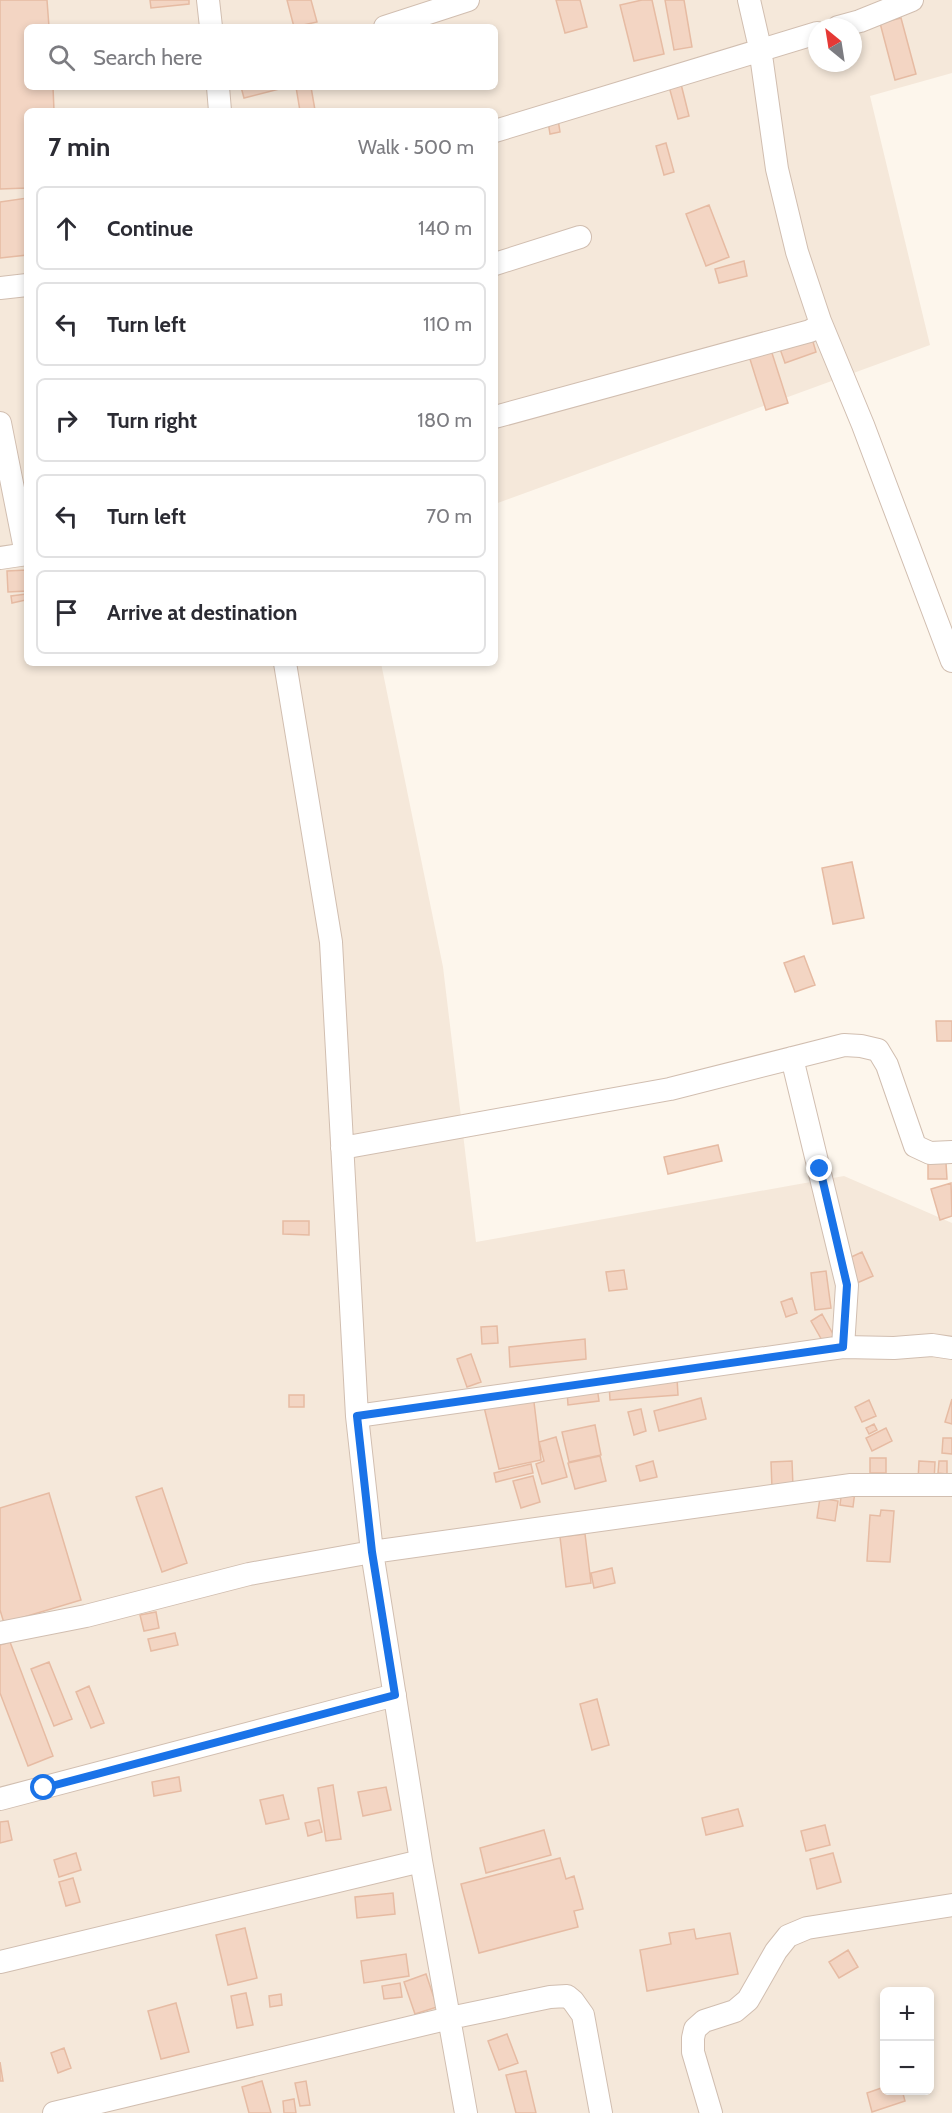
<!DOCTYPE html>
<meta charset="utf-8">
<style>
body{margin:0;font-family:Cabin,sans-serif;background:#f7f7f7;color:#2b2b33}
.controls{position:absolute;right:18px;bottom:18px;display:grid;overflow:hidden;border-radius:9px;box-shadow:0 3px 9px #0003}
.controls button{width:54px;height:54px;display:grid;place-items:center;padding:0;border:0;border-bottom:2px solid #e1e1e2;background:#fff;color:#2b2b33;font:30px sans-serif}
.compass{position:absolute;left:808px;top:18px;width:54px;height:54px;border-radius:50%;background:#fff;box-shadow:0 3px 9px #0003;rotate:330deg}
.stop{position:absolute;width:18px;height:18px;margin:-14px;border:4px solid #1a73e8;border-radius:50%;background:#fff}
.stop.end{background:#1a73e8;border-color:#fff;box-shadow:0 2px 6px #0008}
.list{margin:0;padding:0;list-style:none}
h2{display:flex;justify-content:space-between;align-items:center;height:78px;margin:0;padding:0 24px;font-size:26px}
h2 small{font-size:20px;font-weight:400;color:#7c7c81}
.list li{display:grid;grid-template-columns:39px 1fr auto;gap:18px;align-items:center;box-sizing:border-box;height:84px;margin:0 12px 12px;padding:0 12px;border:2px solid #e1e1e2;border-radius:9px}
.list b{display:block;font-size:22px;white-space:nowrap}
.list em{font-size:20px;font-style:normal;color:#7c7c81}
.icon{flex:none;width:33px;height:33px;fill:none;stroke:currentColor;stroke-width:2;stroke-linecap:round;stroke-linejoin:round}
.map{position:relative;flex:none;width:952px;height:2113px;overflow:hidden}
.search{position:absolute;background:#fff;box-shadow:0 3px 9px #0003;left:24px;top:24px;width:474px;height:66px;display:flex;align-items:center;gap:15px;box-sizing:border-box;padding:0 21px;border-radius:9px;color:#7c7c81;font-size:22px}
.panel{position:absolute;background:#fff;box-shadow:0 3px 9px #0003;left:24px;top:108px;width:474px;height:558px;border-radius:9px}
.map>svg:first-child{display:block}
.residential{fill:#f5e8da;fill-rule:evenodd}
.building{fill:#f3d5c3;stroke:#e6bba3;stroke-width:1.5}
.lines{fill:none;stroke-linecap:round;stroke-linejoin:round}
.minor-casing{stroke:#d1beb0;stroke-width:24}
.minor{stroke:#fff;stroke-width:22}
.route{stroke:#1a73e8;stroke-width:8}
</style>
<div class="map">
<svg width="952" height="2113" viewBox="0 0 952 2113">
<rect width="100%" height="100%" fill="#fdf6ec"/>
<path class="residential" d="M 0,0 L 952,0 L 952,73 L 870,96 L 930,345 L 495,504 L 495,111 L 27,111 L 27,663 L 381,663 L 443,967 L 476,1242 L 844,1176 L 952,1223 L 952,2113 L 0,2113 ZM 27,27 L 495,27 L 495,87 L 27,87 ZM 817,27 L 853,27 L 853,63 L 817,63 ZM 884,1992 L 930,1992 L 930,2090 L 884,2090 Z"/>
<path class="building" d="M 0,0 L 47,0 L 49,27 L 27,27 L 27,87 L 53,87 L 54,111 L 27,111 L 27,188 L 0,189 Z
M 150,0 L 189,0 L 189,4 L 151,8 Z
M 287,0 L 311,0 L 317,22 L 294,27 Z
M 556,0 L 580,0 L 587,27 L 565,33 Z
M 642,0 L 652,0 L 664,54 L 634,61 L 620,5 Z
M 665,0 L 684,0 L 692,47 L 674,50 Z
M 901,18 L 916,74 L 895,80 L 880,23 Z
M 680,80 L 689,116 L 678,119 L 668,83 Z
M 241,87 L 287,87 L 244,98 Z
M 296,87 L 311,87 L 315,110 L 300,111 Z
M 557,113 L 560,132 L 550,134 L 547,115 Z
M 666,143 L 674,172 L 664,175 L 656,146 Z
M 27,198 L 27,255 L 0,258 L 0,202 Z
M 709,205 L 729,257 L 706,266 L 686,214 Z
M 744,261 L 747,276 L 719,283 L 715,269 Z
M 811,335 L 816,352 L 785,363 L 779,346 Z
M 771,350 L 788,403 L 766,410 L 749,356 Z
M 27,570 L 27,591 L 8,592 L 7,571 Z
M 26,594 L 26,600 L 12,603 L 11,596 Z
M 852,862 L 864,918 L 833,924 L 822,868 Z
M 804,956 L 815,985 L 795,992 L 784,963 Z
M 936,1021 L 952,1021 L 952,1041 L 937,1041 Z
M 718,1145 L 722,1161 L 668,1174 L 664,1157 Z
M 928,1163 L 946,1163 L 947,1179 L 928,1179 Z
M 951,1183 L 952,1216 L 940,1220 L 931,1189 Z
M 283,1221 L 309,1221 L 309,1235 L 283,1234 Z
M 862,1252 L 873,1276 L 857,1283 L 847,1259 Z
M 624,1270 L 627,1289 L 609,1291 L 606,1272 Z
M 826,1271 L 831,1308 L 815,1310 L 811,1273 Z
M 792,1298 L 797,1313 L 786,1317 L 781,1302 Z
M 822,1314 L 834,1336 L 823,1342 L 811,1321 Z
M 497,1326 L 498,1343 L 482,1344 L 481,1327 Z
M 585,1339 L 586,1359 L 510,1367 L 509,1347 Z
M 471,1354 L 481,1382 L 467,1387 L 457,1359 Z
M 677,1378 L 678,1395 L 610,1400 L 609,1384 Z
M 597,1387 L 599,1401 L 568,1405 L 567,1391 Z
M 533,1394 L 541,1460 L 499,1469 L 484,1407 Z
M 289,1395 L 304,1395 L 304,1407 L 289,1407 Z
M 701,1398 L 706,1419 L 659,1431 L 654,1411 Z
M 952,1399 L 952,1424 L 945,1422 Z
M 869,1400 L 876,1416 L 862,1422 L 855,1407 Z
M 641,1409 L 646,1431 L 634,1435 L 628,1412 Z
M 874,1424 L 877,1430 L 869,1434 L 866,1428 Z
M 595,1425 L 601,1455 L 569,1462 L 562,1432 Z
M 886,1428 L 892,1441 L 872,1451 L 866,1438 Z
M 556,1437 L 567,1477 L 542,1484 L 536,1464 L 544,1461 L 539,1442 Z
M 943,1438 L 952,1438 L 952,1454 L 942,1453 Z
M 600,1456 L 606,1481 L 575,1489 L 568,1463 Z
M 870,1458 L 886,1458 L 886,1473 L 870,1473 Z
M 653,1461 L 657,1477 L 640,1481 L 636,1466 Z
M 792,1461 L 793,1487 L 772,1488 L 771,1462 Z
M 919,1461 L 935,1462 L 934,1482 L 918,1481 Z
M 939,1461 L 947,1461 L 947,1474 L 938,1473 Z
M 531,1464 L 533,1473 L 496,1482 L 494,1473 Z
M 533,1476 L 540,1502 L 521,1508 L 513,1481 Z
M 162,1488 L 187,1563 L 162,1572 L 136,1497 Z
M 842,1489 L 855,1491 L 853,1507 L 840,1505 Z
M 49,1493 L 81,1600 L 4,1623 L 0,1610 L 0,1508 Z
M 820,1498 L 838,1501 L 835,1521 L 817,1518 Z
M 881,1510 L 894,1511 L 890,1562 L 867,1561 L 870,1515 L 880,1516 Z
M 585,1534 L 591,1583 L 566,1587 L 560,1537 Z
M 612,1568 L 615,1583 L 594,1588 L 591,1573 Z
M 156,1612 L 159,1628 L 144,1631 L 140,1615 Z
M 175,1633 L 178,1645 L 151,1651 L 148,1639 Z
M 10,1642 L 53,1756 L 28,1766 L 0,1693 L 0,1645 Z
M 49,1662 L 72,1719 L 54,1726 L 31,1669 Z
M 89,1686 L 104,1723 L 91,1728 L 76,1692 Z
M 597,1699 L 609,1745 L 592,1750 L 580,1704 Z
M 179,1777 L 181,1791 L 154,1796 L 152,1782 Z
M 333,1785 L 341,1839 L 326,1841 L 318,1788 Z
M 386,1787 L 391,1810 L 363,1816 L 358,1792 Z
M 283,1795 L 289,1819 L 266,1824 L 260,1800 Z
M 738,1809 L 743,1826 L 706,1835 L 702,1818 Z
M 319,1820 L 322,1832 L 308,1836 L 305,1823 Z
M 8,1821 L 12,1840 L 0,1843 L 0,1822 Z
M 825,1825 L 830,1845 L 806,1851 L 801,1831 Z
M 544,1830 L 551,1855 L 486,1873 L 480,1848 Z
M 76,1853 L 81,1870 L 59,1877 L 54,1860 Z
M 833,1853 L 841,1882 L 817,1889 L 810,1859 Z
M 560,1858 L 566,1879 L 574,1876 L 581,1901 L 583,1909 L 574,1911 L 578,1927 L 479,1953 L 461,1884 Z
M 73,1878 L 80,1902 L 66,1906 L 59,1882 Z
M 393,1893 L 395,1914 L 357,1918 L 355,1897 Z
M 245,1928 L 257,1978 L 228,1985 L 216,1935 Z
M 694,1929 L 696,1939 L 730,1933 L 738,1974 L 647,1991 L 640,1950 L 671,1944 L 669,1933 Z
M 848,1950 L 858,1967 L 839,1978 L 829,1962 Z
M 406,1954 L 409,1976 L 364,1983 L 361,1961 Z
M 426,1974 L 437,2007 L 415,2014 L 404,1982 Z
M 400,1983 L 402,1997 L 384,1999 L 382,1986 Z
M 246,1993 L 253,2025 L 237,2028 L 231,1996 Z
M 281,1994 L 282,2005 L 270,2007 L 269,1996 Z
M 176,2003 L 189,2052 L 161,2059 L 148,2011 Z
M 507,2034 L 518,2063 L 499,2070 L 488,2041 Z
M 64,2048 L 71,2068 L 58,2073 L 51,2053 Z
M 0,2062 L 3,2081 L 0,2081 Z
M 526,2071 L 536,2113 L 516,2113 L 506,2075 Z
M 262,2081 L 271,2113 L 249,2113 L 242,2087 Z
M 306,2081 L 310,2105 L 300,2106 L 295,2083 Z
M 884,2087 L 884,2090 L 902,2090 L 905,2101 L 872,2112 L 867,2093 Z
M 294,2099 L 296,2113 L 284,2113 L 283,2101 Z"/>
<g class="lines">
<defs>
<path id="minor" d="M 208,0 L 211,27
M 385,27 L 468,0
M 838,27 L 860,21 L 912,0
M 218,87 L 220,111
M 495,131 L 817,33
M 495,264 L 580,237
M 0,288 L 27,285
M 820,321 L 863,425 L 952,661
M 495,417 L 810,331 L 817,327 L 820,321 L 797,252 L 777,169 L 760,48 L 749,0
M 0,423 L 26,554
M 0,558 L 27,554
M 285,663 L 331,942 L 357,1416 L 372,1552 L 421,1861 L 466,2113
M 792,1058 L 847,1285 L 843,1347
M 342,1148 L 670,1089 L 844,1045 L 861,1046 L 878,1050 L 887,1065 L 915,1146 L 930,1153 L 952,1152
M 357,1416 L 843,1347 L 894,1348 L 932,1345 L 952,1348
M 0,1633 L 86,1616 L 249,1574 L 372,1552 L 851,1485 L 952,1485
M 0,1799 L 395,1695
M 0,1962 L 421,1861
M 54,2113 L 450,2018 L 550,1997 L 567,1996 L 573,2001 L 583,2015 L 601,2113
M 711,2113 L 693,2052 L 693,2038 L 695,2029 L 704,2021 L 735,2011 L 748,2000 L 776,1951 L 788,1936 L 807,1928 L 952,1905"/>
</defs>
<use href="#minor" class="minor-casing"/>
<use href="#minor" class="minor"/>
</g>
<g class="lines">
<path class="route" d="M 44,1788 L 395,1695 L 372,1552 L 357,1416 L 843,1347 L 847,1285 L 820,1169"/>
</g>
</svg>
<div class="controls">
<button>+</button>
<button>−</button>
</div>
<svg class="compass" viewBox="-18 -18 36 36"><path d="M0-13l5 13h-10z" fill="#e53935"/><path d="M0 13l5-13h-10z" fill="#7c7c81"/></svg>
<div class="stop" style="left:44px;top:1788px"></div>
<div class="stop end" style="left:820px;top:1169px"></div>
<div class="search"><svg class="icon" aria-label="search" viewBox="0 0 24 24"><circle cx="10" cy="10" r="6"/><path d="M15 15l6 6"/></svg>Search here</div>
<section class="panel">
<h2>7 min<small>Walk · 500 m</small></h2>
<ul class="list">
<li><svg class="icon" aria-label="ahead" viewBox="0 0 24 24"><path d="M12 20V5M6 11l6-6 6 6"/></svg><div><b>Continue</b></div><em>140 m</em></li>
<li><svg class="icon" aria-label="left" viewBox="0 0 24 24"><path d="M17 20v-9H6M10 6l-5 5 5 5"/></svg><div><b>Turn left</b></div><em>110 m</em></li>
<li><svg class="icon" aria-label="right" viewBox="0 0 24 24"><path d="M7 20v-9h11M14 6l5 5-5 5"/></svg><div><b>Turn right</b></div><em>180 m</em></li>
<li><svg class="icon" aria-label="left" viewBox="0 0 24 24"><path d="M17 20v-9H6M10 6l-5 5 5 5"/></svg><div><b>Turn left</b></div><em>70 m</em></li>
<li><svg class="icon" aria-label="arrive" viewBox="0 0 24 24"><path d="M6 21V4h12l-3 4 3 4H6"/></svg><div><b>Arrive at destination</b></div></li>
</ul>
</section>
</div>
